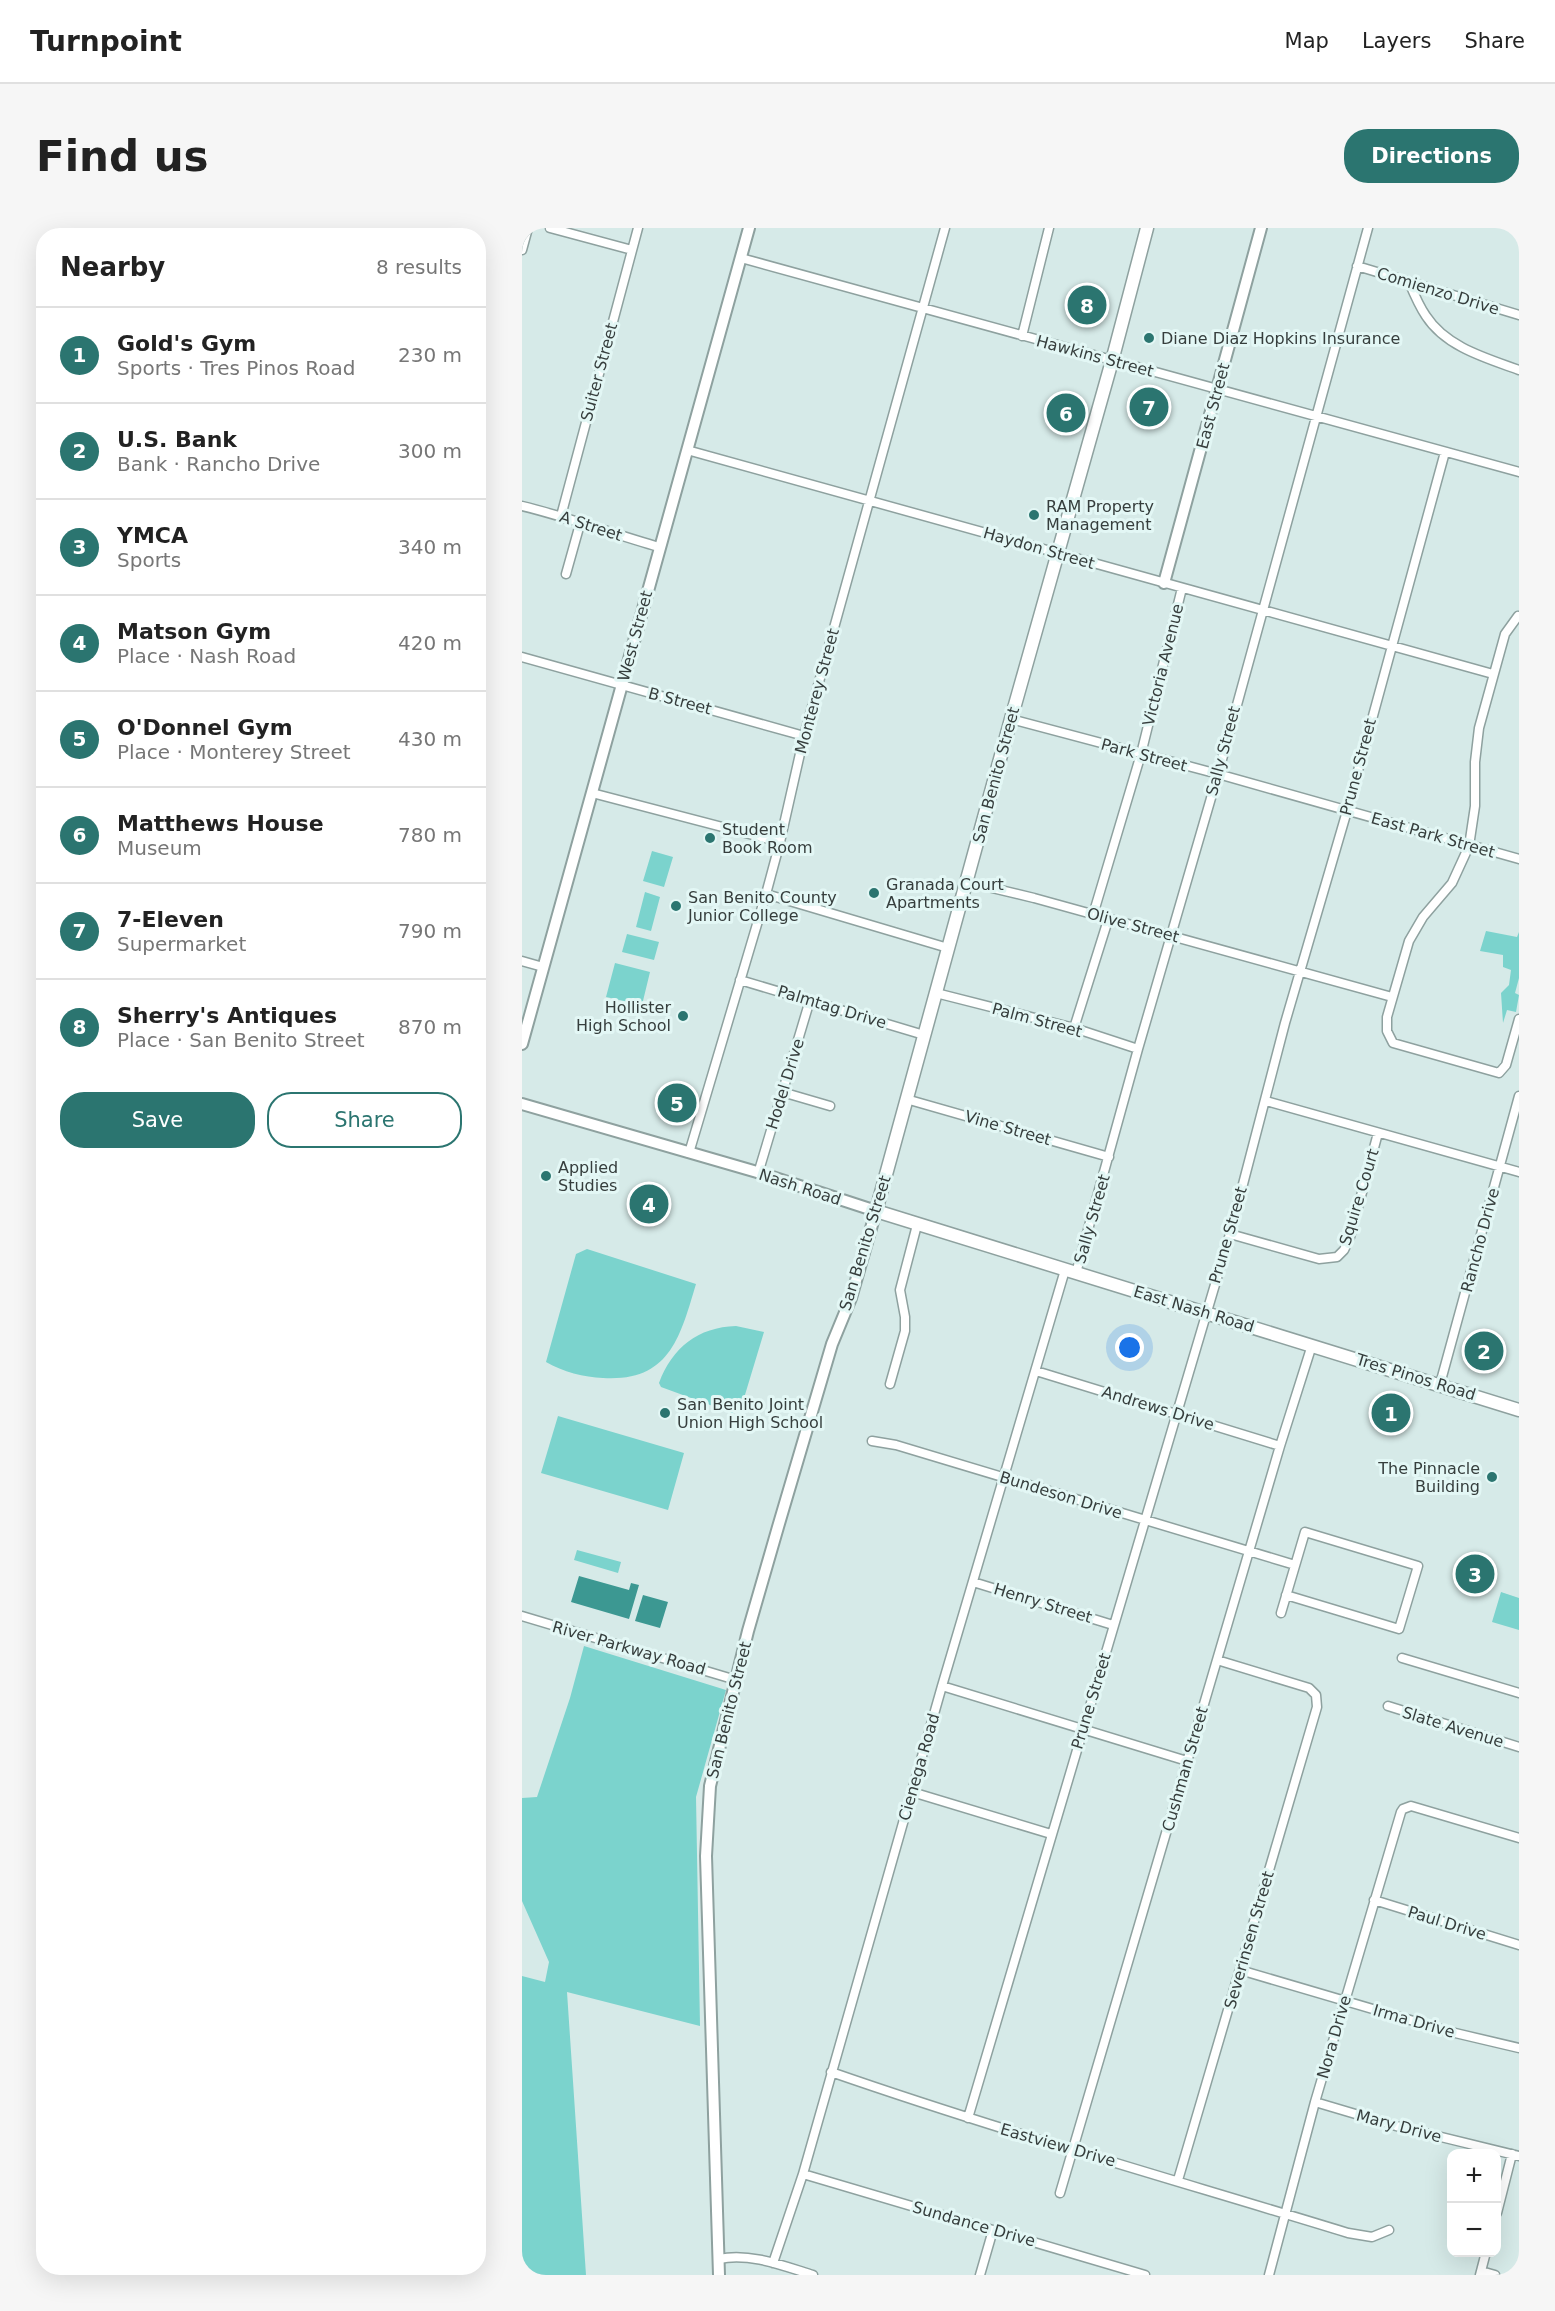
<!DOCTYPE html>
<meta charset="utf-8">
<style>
body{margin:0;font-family:"DejaVu Sans",sans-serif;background:#f6f6f6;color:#222}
.controls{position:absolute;right:18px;bottom:18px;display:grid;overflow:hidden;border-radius:12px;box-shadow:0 6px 24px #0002}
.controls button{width:54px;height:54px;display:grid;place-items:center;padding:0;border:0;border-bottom:2px solid #e0e0e0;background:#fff;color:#222;font:30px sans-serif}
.you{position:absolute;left:608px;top:1120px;width:21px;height:21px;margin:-15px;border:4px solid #fff;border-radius:50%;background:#1a73e8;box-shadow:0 0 0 9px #1a73e833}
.badge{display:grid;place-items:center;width:39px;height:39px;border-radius:50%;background:#2b7570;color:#fff;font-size:20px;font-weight:700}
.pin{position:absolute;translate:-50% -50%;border:3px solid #fff;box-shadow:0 2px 6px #0006}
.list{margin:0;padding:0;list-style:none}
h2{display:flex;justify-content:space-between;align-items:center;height:78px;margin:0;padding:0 24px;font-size:26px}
h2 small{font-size:20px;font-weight:400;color:#767676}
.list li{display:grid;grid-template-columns:39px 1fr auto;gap:18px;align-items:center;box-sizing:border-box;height:96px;padding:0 24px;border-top:2px solid #e0e0e0}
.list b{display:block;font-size:22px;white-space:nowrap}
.list p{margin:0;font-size:20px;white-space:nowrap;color:#767676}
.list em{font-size:20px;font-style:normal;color:#767676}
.actions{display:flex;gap:12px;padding:18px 24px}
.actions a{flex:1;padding:14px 0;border:2px solid #2b7570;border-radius:24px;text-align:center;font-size:21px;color:#2b7570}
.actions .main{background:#2b7570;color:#fff}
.map{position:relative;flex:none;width:997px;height:2047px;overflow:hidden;border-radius:24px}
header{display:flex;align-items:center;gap:36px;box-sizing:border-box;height:84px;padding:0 30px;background:#fff;border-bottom:2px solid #e0e0e0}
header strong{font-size:28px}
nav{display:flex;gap:33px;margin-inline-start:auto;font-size:21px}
.intro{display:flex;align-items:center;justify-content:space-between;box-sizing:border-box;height:144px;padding:0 36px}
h1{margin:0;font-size:42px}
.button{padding:15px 27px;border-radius:24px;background:#2b7570;color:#fff;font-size:21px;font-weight:700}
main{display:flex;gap:36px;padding:0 36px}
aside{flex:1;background:#fff;border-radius:24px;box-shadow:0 6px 24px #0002}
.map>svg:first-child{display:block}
.green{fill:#7bd3cd}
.water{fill:#3c9892}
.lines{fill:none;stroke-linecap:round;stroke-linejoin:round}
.minor-casing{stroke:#8ea19f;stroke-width:11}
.tertiary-casing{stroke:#8ea19f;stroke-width:14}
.secondary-casing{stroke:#8ea19f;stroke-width:15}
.minor{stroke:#fff;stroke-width:8}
.tertiary{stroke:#fff;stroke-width:10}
.secondary{stroke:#fff;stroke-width:12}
.poi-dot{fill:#2b7570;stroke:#e3f7f5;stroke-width:2}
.labels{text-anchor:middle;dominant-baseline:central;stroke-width:6;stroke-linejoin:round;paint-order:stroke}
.street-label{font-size:16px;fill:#363e3d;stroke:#e3f7f5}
.poi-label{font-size:16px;fill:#363e3d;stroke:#e3f7f5;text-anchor:start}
</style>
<header>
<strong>Turnpoint</strong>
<nav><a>Map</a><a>Layers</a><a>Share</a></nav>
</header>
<div class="intro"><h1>Find us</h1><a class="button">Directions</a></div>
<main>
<aside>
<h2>Nearby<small>8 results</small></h2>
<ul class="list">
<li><span class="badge">1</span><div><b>Gold's Gym</b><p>Sports · Tres Pinos Road</p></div><em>230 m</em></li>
<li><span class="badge">2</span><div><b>U.S. Bank</b><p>Bank · Rancho Drive</p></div><em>300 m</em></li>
<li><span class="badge">3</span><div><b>YMCA</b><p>Sports</p></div><em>340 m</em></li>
<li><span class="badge">4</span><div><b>Matson Gym</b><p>Place · Nash Road</p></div><em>420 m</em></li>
<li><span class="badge">5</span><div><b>O'Donnel Gym</b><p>Place · Monterey Street</p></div><em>430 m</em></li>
<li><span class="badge">6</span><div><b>Matthews House</b><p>Museum</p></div><em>780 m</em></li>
<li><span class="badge">7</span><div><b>7-Eleven</b><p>Supermarket</p></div><em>790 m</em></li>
<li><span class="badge">8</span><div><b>Sherry's Antiques</b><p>Place · San Benito Street</p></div><em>870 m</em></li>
</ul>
<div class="actions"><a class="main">Save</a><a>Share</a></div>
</aside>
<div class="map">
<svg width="997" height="2047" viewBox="0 0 997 2047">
<rect width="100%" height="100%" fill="#d6eae8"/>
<path class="green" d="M 130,623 L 151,629 L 142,659 L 121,653 Z
M 123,664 L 138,669 L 129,703 L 114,699 Z
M 964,703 L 995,709 L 997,704 L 997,750 L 993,765 L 997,767 L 994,784 L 985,782 L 981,795 L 979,765 L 987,757 L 989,742 L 981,739 L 981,727 L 958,723 Z
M 105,706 L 137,714 L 132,732 L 100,724 Z
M 93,735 L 128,744 L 120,777 L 84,769 Z
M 65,1021 L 174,1056 C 158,1109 148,1154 81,1150 C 62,1149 41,1144 24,1134 L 54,1026 Z
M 214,1098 L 242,1104 L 219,1180 L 210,1185 L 139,1159 L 137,1155 C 150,1120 176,1099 214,1098 Z
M 36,1188 L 162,1225 L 146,1282 L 19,1245 Z
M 55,1322 L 99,1334 L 96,1345 L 52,1332 Z
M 979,1364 L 997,1370 L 997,1402 L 970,1394 Z
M 62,1418 L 204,1462 L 174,1569 L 178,1798 L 45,1764 L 64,2047 L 0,2047 L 0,1748 L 23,1754 L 27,1734 L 0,1673 L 0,1570 L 15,1569 L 48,1470 Z"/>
<path class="water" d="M 57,1348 L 107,1362 L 109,1355 L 117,1357 L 107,1391 L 49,1374 Z
M 121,1367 L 146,1374 L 138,1400 L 113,1393 Z"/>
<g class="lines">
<defs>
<path id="minor" d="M 28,0 L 110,22
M 0,22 L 6,0
M 219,30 L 997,244
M 835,38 L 997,87
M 887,54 C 892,66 897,78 904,88 C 924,119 964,130 997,142
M 500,108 L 527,0
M 165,222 L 971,446
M 0,278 C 46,289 91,306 137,319
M 39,288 L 116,0
M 44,346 L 58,296
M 996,388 L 983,406 L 957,500 L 953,534 L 953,578 L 947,618 L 930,655 L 901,689 L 887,713 L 865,789 L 865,803 L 871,815 L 977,845 L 984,837 L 997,791
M 0,429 L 282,508
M 489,491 L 696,546 L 997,631
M 70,565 L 258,614
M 445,654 L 512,670 L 870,769
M 244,666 L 426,720
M 571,687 L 619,526 L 660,360
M 0,733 L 21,739
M 218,752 L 402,807
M 414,765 L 552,800 L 616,821
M 552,800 L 586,692
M 260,864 L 308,878
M 384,871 L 587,929
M 744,873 L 997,944
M 167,925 L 244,666 L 258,614 L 282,508 L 423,0
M 238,939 L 288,772
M 708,1006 L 797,1031 L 815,1029 L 822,1022 L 828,1009 L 856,905
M 554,1045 L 616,821 L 696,546 L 846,0
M 514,1143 L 758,1218
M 368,1156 L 383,1103 L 383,1089 L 378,1062 L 395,997
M 918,1156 L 997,868
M 350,1213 L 374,1217 L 773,1337
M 451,1354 L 591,1397
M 759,1385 L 783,1304 L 896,1338 L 877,1401 L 764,1367
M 0,1388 L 214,1452
M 880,1430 L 997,1465
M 420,1458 L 665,1533
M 866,1478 L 997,1519
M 390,1564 L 529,1606
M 852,1672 L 997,1717
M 718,1742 L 929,1804 L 997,1820
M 309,1844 C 479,1903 653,1952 826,2005 L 850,2009 L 867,2002
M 793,1874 L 874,1898 L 997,1928
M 446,1890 L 708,1006 L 763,795 L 825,583 L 923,224
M 281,1946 L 623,2047
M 656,1952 L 795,1479 L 794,1467 L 787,1460 L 695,1432
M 538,1965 L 758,1218 L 790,1117
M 975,1985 L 990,1926
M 197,2031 C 227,2024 262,2038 291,2047
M 251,2035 L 281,1946 L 420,1458 L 543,1042
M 959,2043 L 973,2047
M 458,2047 L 471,2002
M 747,2047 L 793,1874 L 879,1584 L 881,1581 L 889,1578 L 997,1610
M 958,2047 L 964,2024"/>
<path id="tertiary" d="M 642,355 L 739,0
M 0,816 L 227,0
M 0,876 L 235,944 L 354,983 L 329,1070 L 310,1116 L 256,1299 L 226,1403 L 188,1558 L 184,1628 L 197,2047"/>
<path id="secondary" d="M 625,0 L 590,133 L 489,491 L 354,983 L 997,1182"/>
</defs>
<use href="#minor" class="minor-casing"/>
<use href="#tertiary" class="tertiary-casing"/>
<use href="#secondary" class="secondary-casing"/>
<use href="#minor" class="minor"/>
<use href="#tertiary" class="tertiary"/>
<use href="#secondary" class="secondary"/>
</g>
<g class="poi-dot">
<circle cx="627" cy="110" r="6"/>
<circle cx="512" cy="287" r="6"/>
<circle cx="188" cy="610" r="6"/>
<circle cx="352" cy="665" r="6"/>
<circle cx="154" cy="678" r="6"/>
<circle cx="161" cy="788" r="6"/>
<circle cx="24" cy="948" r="6"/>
<circle cx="143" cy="1185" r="6"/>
<circle cx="970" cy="1249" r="6"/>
</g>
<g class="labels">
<g class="street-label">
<text transform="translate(916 63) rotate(17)">Comienzo Drive</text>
<text transform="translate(573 128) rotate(15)">Hawkins Street</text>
<text transform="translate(77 144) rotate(-75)">Suiter Street</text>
<text transform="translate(691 178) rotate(-75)">East Street</text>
<text transform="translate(69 298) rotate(18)">A Street</text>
<text transform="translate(517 320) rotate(16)">Haydon Street</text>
<text transform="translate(113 408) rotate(-75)">West Street</text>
<text transform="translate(641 437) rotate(-76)">Victoria Avenue</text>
<text transform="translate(295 463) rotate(-75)">Monterey Street</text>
<text transform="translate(158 473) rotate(15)">B Street</text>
<text transform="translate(701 523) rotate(-75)">Sally Street</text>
<text transform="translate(622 527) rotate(15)">Park Street</text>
<text transform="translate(836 539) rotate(-75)">Prune Street</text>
<text transform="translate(474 547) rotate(-75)">San Benito Street</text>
<text transform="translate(911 607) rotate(16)">East Park Street</text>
<text transform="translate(611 697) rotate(15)">Olive Street</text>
<text transform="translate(310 779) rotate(17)">Palmtag Drive</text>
<text transform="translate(515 792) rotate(15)">Palm Street</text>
<text transform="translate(263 856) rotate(-73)">Hodel Drive</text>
<text transform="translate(486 900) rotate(16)">Vine Street</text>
<text transform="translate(278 959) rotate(18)">Nash Road</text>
<text transform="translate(837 969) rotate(-73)">Squire Court</text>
<text transform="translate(570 991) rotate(-74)">Sally Street</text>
<text transform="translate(706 1007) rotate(-74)">Prune Street</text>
<text transform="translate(958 1012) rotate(-75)">Rancho Drive</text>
<text transform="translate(343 1015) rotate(-73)">San Benito Street</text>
<text transform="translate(672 1081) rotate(17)">East Nash Road</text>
<text transform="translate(894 1149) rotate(17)">Tres Pinos Road</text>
<text transform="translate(636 1180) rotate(17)">Andrews Drive</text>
<text transform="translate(539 1267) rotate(17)">Bundeson Drive</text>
<text transform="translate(521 1375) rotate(17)">Henry Street</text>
<text transform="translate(107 1420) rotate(16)">River Parkway Road</text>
<text transform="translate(569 1473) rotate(-73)">Prune Street</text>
<text transform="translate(207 1482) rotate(-76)">San Benito Street</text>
<text transform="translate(931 1499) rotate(17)">Slate Avenue</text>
<text transform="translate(397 1539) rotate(-74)">Cienega Road</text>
<text transform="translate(663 1541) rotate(-74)">Cushman Street</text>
<text transform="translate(925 1695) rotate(17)">Paul Drive</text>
<text transform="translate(727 1712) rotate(-74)">Severinsen Street</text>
<text transform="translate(892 1793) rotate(16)">Irma Drive</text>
<text transform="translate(812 1809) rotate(-74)">Nora Drive</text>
<text transform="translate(877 1898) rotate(15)">Mary Drive</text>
<text transform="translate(536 1917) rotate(16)">Eastview Drive</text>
<text transform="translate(452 1996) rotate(16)">Sundance Drive</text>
</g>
<g class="poi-label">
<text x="639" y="110">Diane Diaz Hopkins Insurance</text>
<text x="524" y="278">RAM Property<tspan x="524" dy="18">Management</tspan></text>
<text x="200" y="601">Student<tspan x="200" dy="18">Book Room</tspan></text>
<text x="364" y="656">Granada Court<tspan x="364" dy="18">Apartments</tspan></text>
<text x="166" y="669">San Benito County<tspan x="166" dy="18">Junior College</tspan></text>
<text x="149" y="779" text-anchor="end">Hollister<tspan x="149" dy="18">High School</tspan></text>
<text x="36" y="939">Applied<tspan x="36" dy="18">Studies</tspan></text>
<text x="155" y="1176">San Benito Joint<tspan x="155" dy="18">Union High School</tspan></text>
<text x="958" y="1240" text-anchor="end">The Pinnacle<tspan x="958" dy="18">Building</tspan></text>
</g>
</g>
</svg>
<div class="controls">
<button>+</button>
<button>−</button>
</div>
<div class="you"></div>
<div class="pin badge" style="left:869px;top:1185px">1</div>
<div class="pin badge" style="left:962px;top:1123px">2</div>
<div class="pin badge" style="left:953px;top:1346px">3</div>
<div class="pin badge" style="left:127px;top:976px">4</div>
<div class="pin badge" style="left:155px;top:875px">5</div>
<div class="pin badge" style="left:544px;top:185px">6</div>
<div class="pin badge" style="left:627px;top:179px">7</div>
<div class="pin badge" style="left:565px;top:77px">8</div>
</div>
</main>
